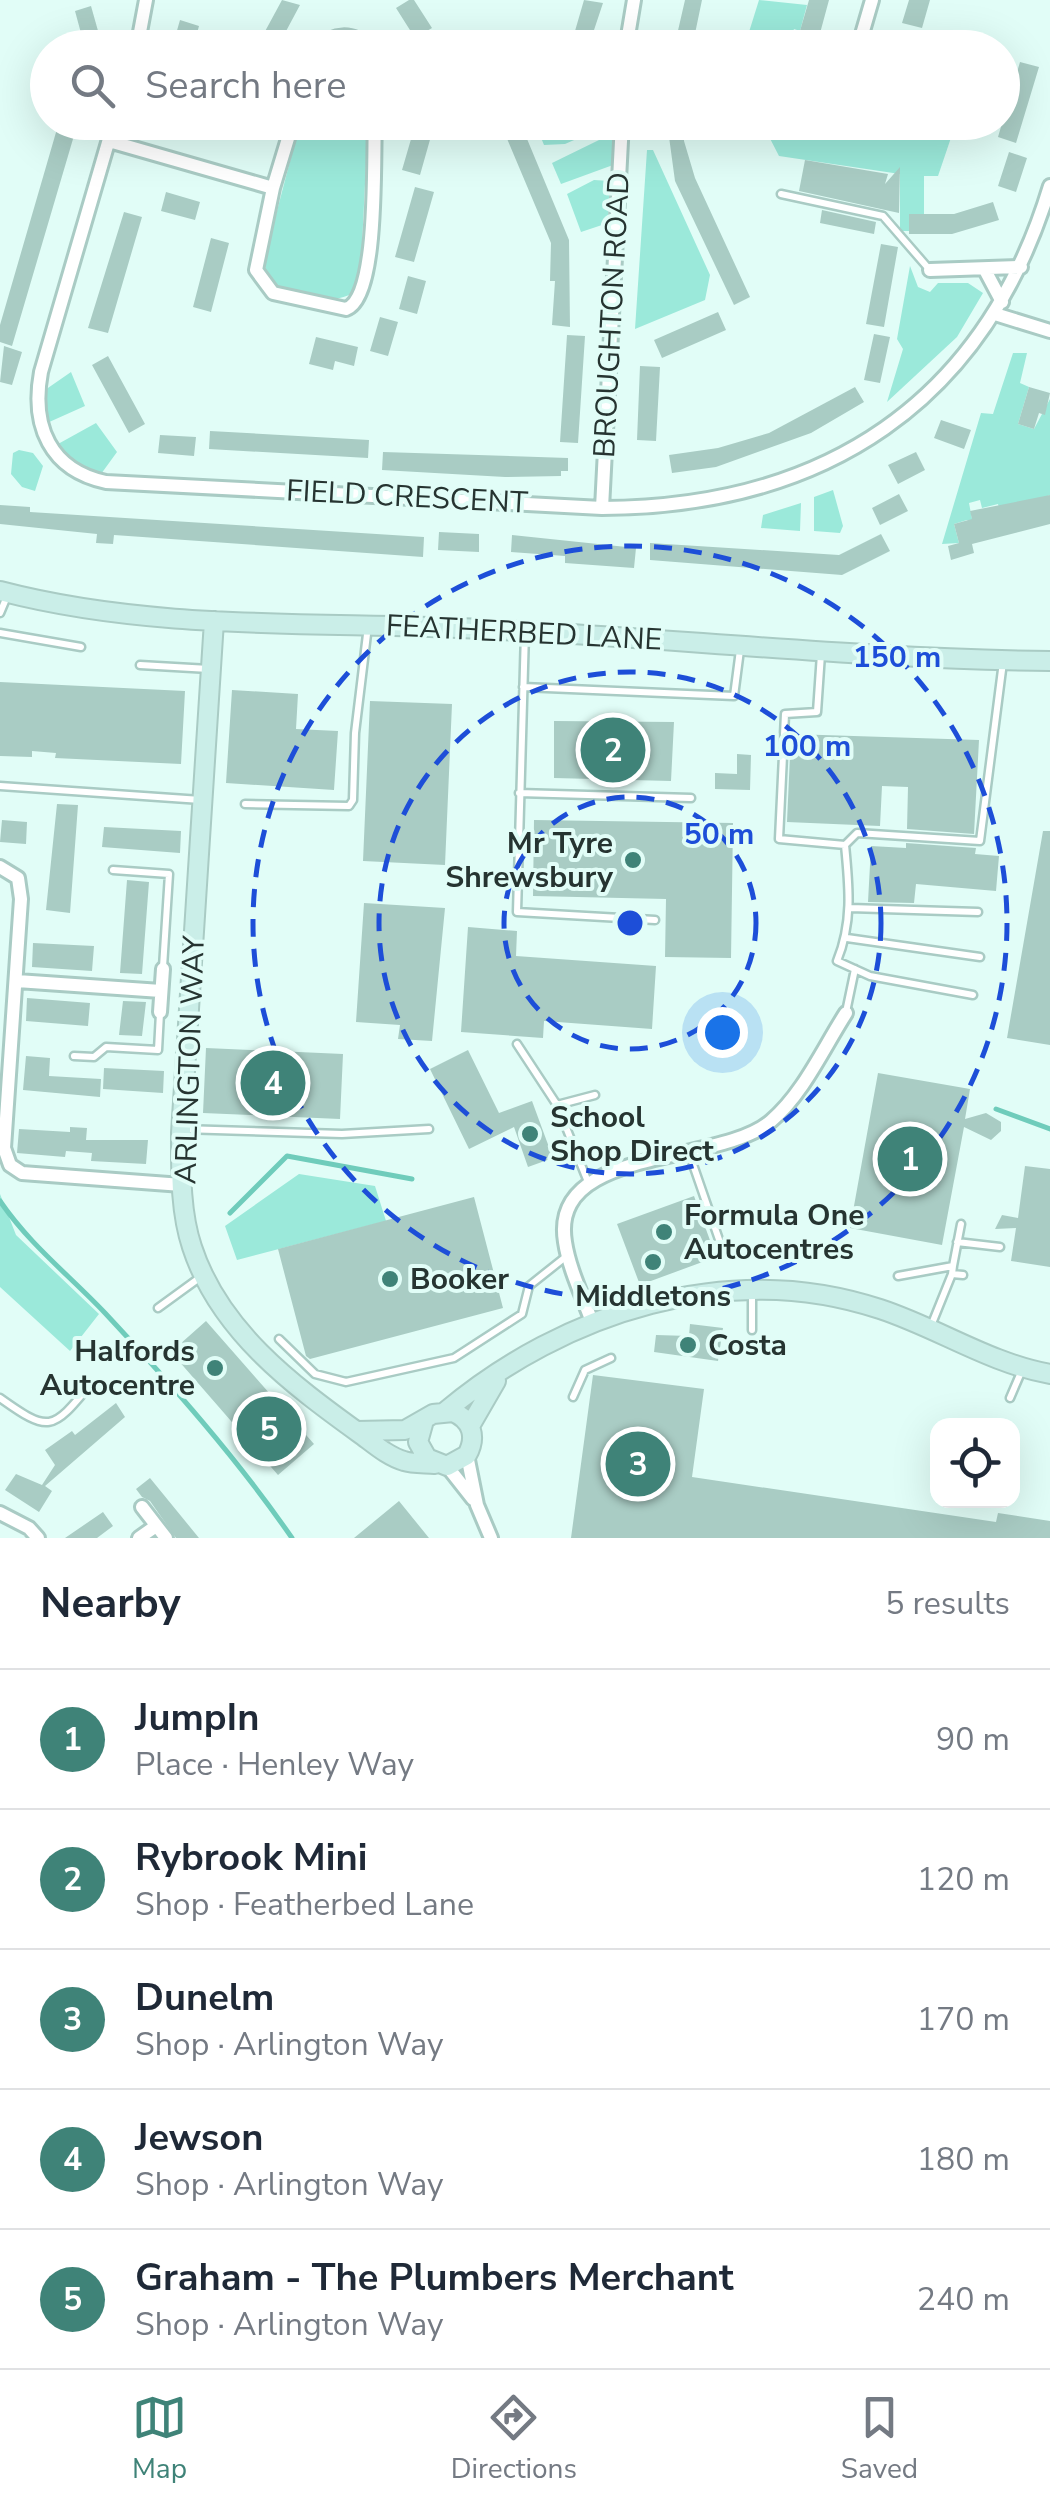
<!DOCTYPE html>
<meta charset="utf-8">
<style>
body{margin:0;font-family:"Nunito Sans",sans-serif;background:#f6f6f7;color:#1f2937}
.controls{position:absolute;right:30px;bottom:30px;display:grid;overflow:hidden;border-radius:20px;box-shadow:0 10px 40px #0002}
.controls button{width:90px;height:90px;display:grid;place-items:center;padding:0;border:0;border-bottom:2px solid #e0e1e3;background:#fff;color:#1f2937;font:50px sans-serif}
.you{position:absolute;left:722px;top:1032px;width:35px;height:35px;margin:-25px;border:8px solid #fff;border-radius:50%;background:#1a73e8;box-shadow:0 0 0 15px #1a73e833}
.badge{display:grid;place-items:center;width:65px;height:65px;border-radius:50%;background:#3f8378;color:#fff;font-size:32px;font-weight:700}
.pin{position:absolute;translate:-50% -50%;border:5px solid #fff;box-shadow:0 2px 10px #0006}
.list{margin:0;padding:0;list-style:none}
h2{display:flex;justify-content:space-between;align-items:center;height:130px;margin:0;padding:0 40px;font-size:42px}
h2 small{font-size:32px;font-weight:400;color:#747a83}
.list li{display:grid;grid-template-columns:65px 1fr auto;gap:30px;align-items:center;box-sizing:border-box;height:140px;padding:0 40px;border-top:2px solid #e0e1e3}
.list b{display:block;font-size:38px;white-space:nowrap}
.list p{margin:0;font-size:32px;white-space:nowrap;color:#747a83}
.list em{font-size:32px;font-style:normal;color:#747a83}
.icon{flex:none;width:55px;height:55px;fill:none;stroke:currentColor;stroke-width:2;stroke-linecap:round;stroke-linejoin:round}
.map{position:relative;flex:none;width:1050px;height:1538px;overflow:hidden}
.search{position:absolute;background:#fff;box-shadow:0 10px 40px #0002;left:30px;right:30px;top:30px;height:110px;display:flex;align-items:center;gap:25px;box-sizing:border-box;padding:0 35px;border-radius:55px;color:#747a83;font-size:38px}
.sheet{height:830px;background:#fff}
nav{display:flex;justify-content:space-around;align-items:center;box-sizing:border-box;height:140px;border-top:2px solid #e0e1e3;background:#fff;font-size:28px;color:#747a83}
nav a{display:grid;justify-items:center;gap:5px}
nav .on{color:#3f8378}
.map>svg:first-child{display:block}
.green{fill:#9be9da}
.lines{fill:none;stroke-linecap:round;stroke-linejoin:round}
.stream{stroke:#6fccbb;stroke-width:5}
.building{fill:#a9ccc4}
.lane-casing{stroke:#a9cbc4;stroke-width:11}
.street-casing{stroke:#a9cbc4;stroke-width:18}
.secondary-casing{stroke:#a9cbc4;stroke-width:22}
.lane{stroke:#fff;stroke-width:6}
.street{stroke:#fff;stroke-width:12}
.secondary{stroke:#caeee8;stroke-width:18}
.ring{fill:none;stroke:#1d4ed8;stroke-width:5;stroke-dasharray:18 12}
.poi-dot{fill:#3f8378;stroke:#e1fdf7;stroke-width:4}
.labels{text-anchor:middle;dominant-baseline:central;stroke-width:8;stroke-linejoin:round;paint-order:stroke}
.street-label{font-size:30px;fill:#263431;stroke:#e1fdf7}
.poi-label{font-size:30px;font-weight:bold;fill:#263431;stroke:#e1fdf7;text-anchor:start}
.centre{fill:#1d4ed8;stroke:#e1fdf7;stroke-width:5}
.ring-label{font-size:30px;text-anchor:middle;font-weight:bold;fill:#1d4ed8;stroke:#e1fdf7;stroke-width:8;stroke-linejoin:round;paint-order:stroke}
</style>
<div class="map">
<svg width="1050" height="1538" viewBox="0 0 1050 1538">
<rect width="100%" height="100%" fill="#e1fdf7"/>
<path class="green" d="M 759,0 L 807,5 L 800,31 L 794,29 L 791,37 L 798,40 L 795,47 L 744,48 Z
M 300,123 L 368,123 L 360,285 C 342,311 305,293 279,288 L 265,270 L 266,253 Z
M 535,123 L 613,123 L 565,144 L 544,145 Z
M 762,123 L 834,123 L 873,134 L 896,123 L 956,123 L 938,176 L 924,176 L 924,214 L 909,214 L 909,231 L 900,231 L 900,174 L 779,156 Z
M 613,139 L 613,165 L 561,184 L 552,163 L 599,140 Z
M 647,150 L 653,150 L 710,275 L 705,300 L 635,329 Z
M 594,180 L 610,181 L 608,223 L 581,232 L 567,194 Z
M 910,266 L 918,287 L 930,292 L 938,283 L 968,283 L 983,293 L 957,337 L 887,402 L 903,349 L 897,339 Z
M 1013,353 L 1027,353 L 1020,383 L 1029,387 L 1018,424 L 1034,429 L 1050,399 L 1050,495 L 1001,516 L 998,504 L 982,508 L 980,500 L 969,503 L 973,524 L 967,520 L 954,524 L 959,543 L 942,544 L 981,413 L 993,414 Z
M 71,372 L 85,406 L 47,423 L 45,390 Z
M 96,423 L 117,452 L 101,474 L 68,458 L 58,444 Z
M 19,450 L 33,453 L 43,466 L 35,491 L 22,487 L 11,474 L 13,453 Z
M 833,490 L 843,526 L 840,533 L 814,531 L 814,497 Z
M 801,503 L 800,531 L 761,528 L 763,515 Z
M 299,1174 L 375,1186 L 386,1221 L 237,1260 L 225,1226 Z
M 0,1194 L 16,1235 L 99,1314 L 70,1351 L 0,1287 Z"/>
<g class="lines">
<path class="stream" d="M 996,1109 L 1050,1129
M 0,1201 C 30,1245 69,1275 105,1313 C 172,1385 236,1457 292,1538
M 230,1213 L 287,1156 L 412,1179"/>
</g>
<path class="building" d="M 282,0 L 300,5 L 277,48 L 256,48 Z
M 409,0 L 414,0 L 432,28 L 415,38 L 396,8 Z
M 584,0 L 603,3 L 592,36 L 575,31 Z
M 685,0 L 702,0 L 692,48 L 674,48 Z
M 809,0 L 829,0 L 816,48 L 795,48 Z
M 909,0 L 930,0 L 922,28 L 902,23 Z
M 91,6 L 102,45 L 85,48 L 75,11 Z
M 180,20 L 199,26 L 193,48 L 172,48 Z
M 1020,62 L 1039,67 L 1016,143 L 998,137 Z
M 59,122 L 78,122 L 12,346 L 0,342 L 0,325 Z
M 174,122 L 224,122 L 219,139 L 173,127 Z
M 416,122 L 435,122 L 420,175 L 402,170 Z
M 500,122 L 520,122 L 569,240 L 570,327 L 552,325 L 555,281 L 550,281 L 551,243 Z
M 667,122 L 684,122 L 684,141 L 695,178 L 750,297 L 734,305 L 675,181 Z
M 1009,152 L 1027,158 L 1016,192 L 998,186 Z
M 805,160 L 888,174 L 885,184 L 900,167 L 899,213 L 799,191 Z
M 415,187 L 434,192 L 414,262 L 395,257 Z
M 166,192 L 200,202 L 195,220 L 161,211 Z
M 993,202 L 999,220 L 952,234 L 909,234 L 909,214 L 954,214 Z
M 822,210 L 876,222 L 874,234 L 820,223 Z
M 124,212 L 142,217 L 108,333 L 88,328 Z
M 211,238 L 229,243 L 211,312 L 193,307 Z
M 881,244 L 898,247 L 884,327 L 866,324 Z
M 408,276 L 426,281 L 417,314 L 399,309 Z
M 718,312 L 726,330 L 662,358 L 654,340 Z
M 380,317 L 398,322 L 388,356 L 370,351 Z
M 874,334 L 890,337 L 880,383 L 864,380 Z
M 567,335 L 585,336 L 578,443 L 560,442 Z
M 316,337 L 358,347 L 354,366 L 335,361 L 333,370 L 309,364 Z
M 4,346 L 22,352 L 12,385 L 0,382 Z
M 108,356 L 145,424 L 129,433 L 92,365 Z
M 640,366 L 660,367 L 656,441 L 637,440 Z
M 855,387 L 864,402 L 811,433 L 716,467 L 672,473 L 669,455 L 718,448 L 769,433 Z
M 1029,387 L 1050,393 L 1045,415 L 1039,413 L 1034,429 L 1018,424 Z
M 941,420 L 971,430 L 964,449 L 934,438 Z
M 210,431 L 369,440 L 368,458 L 209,449 Z
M 160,435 L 196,437 L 194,456 L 158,453 Z
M 383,452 L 568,458 L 568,471 L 561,471 L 561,476 L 505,477 L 382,470 Z
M 916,452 L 925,470 L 898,484 L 888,465 Z
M 899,494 L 908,511 L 880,525 L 872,508 Z
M 1050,495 L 1050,524 L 972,544 L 974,553 L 951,560 L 948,546 L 959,543 L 954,524 L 972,519 L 970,511 Z
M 0,505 L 30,507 L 30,512 L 424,537 L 423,557 L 114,535 L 113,544 L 96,543 L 97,534 L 0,524 Z
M 439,532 L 479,534 L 479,552 L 438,550 Z
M 881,534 L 890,551 L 842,575 L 650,560 L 650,543 L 839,555 Z
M 512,535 L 636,548 L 634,568 L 565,563 L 565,556 L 511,552 Z
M 0,682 L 185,691 L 181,764 L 55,758 L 56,753 L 32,751 L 32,757 L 0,756 Z
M 232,690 L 298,694 L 296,729 L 338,731 L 334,790 L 226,783 Z
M 370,701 L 452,704 L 445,865 L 363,861 Z
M 554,721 L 674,722 L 671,781 L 554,778 Z
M 791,734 L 979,740 L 974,834 L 907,829 L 908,787 L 882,786 L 880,826 L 787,822 Z
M 737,754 L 751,755 L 750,790 L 715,789 L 715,773 L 737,774 Z
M 57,804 L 78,805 L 70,913 L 46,910 Z
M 2,820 L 27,822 L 26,844 L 0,842 Z
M 534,820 L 733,823 L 731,958 L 665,957 L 666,899 L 533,896 Z
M 104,827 L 181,831 L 180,853 L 102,847 Z
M 1043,831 L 1050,831 L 1050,1045 L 1007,1038 Z
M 906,843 L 976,848 L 975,854 L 999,856 L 996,891 L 916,884 L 914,903 L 868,902 L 871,846 L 906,848 Z
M 127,880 L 149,882 L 142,974 L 120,973 Z
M 364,903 L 445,908 L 432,1041 L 398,1039 L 400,1025 L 356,1022 Z
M 468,927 L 517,931 L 516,956 L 656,966 L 652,1029 L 544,1021 L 543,1038 L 461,1032 Z
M 33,943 L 94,946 L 92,971 L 32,967 Z
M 27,998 L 90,1003 L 88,1026 L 26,1021 Z
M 123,1001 L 146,1002 L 142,1036 L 119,1035 Z
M 206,1048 L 343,1054 L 340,1119 L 203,1113 Z
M 468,1050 L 499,1113 L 532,1101 L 553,1158 L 528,1167 L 514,1127 L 469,1149 L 430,1069 Z
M 26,1056 L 50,1058 L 49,1076 L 101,1079 L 100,1097 L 23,1090 Z
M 104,1068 L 164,1071 L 163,1093 L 103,1089 Z
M 878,1073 L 970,1089 L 965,1119 L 986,1113 L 1001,1122 L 1001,1131 L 991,1140 L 964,1127 L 942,1245 L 850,1228 Z
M 70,1127 L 87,1128 L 86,1140 L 148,1140 L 146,1164 L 91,1161 L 92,1153 L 66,1151 L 65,1157 L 17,1153 L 19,1129 L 70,1132 Z
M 1025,1166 L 1050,1169 L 1050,1267 L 1011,1261 L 1016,1228 L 995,1229 L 1002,1215 L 1018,1218 Z
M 694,1196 L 716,1257 L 640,1285 L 617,1224 Z
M 474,1197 L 503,1308 L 310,1359 L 306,1356 L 278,1249 Z
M 206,1321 L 314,1444 L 278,1475 L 171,1352 Z
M 690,1324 L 723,1328 L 718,1361 L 654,1352 L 656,1335 L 689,1336 Z
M 593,1375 L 704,1389 L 692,1477 L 996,1522 L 998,1513 L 1050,1521 L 1050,1538 L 571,1538 Z
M 116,1403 L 125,1417 L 45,1486 L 52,1491 L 39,1512 L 5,1490 L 16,1474 L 42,1485 L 55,1465 L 45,1450 L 72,1431 L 75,1435 Z
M 150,1478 L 199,1538 L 176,1538 L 150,1501 L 142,1497 L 136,1489 Z
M 399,1501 L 429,1538 L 354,1538 Z
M 103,1512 L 113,1526 L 97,1538 L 65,1538 Z"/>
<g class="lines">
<defs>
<path id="lane" d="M 781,194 L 883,216 L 929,269
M 0,613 L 8,594
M 525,632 L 517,912 L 655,920
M 0,633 L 81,647
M 821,654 L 817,712 L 785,714 L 779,839 L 845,845 L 857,833 L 980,841 L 1003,662
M 140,665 L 209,669
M 523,687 L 734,696 L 740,650
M 0,786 L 201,800
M 519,793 L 691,798
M 245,804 L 349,806 L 353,800 L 355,733 L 368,626
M 845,845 C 849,886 853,922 837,961 L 870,976 L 973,995
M 113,870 L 169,874 L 163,967
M 850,908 L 978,912
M 847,938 L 980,957
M 846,1012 L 855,969
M 517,1044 L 557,1105 L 588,1182
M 74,1056 L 94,1057 L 106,1047 L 158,1050 L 160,1013
M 557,1105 L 595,1095
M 182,1129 L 342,1134 L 429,1129
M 689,1153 L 724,1254
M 957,1242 L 1000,1247
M 953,1266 L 961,1224
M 898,1276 L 953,1266 L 952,1274 L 963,1275
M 752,1292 L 752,1330
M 158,1308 L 202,1276
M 931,1326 L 952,1274
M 279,1339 L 315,1374 L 346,1382 L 454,1358 L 522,1314 L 529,1286 L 568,1255
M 573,1397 L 585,1370 L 611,1358
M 0,1398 C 49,1433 52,1431 90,1385
M 1010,1398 L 1022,1370"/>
<path id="street" d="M 137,48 L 146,0
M 317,48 C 334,34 352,31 368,48
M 626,48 L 634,0
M 858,48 L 872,0
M 114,122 L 41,372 C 31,426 50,470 106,482 L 602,508 C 824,507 984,404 1050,186
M 293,122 L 273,188 L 256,270 L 273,293 L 346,309 C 379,298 373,158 375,122
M 109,141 L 273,188
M 930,270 L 1021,267
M 985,270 L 1002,302
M 995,314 L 1050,331
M 602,508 L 622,122
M 0,867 L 18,878 L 21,899 L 4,1148 L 10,1165 L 22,1173 L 182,1185
M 17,981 L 161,991
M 160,1012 L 163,969
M 592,1322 C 583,1297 569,1269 565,1242 C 549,1145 719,1166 771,1121 C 803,1094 824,1047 846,1013
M 467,1455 L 477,1505 L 491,1538
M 447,1466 L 473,1499
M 142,1507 L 166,1538
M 0,1513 L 29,1528 L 38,1538
M 139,1538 L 156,1526"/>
<path id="secondary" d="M 0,591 C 156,632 323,621 483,629 C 672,638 861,659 1050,661
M 214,621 L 181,1133 C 181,1170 180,1211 192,1247 C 219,1330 291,1384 359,1433 C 373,1443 387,1456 404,1461 C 413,1464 426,1463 435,1464
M 446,1411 C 564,1312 729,1259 880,1309 C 938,1328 989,1363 1050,1374
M 470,1426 L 496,1381
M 357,1431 L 405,1430 L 433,1414 L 453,1412 C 472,1420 477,1437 467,1455 L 447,1466 L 427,1458 L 418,1442 L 423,1424"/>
</defs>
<use href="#lane" class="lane-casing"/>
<use href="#street" class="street-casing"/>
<use href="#secondary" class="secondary-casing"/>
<use href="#lane" class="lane"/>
<use href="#street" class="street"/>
<use href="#secondary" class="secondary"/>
</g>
<g class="ring">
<circle cx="630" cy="923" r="126"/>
<circle cx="630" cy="923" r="251"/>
<circle cx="630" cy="923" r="377"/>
</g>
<g class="poi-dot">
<circle cx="633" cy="860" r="10"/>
<circle cx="530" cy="1134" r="10"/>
<circle cx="664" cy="1232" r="10"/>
<circle cx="653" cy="1262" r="10"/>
<circle cx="390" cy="1279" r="10"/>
<circle cx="688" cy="1345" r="10"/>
<circle cx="215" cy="1368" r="10"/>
</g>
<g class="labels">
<g class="street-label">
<text transform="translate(612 315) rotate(-87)">BROUGHTON ROAD</text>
<text transform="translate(407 497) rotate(3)">FIELD CRESCENT</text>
<text transform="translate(524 633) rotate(3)">FEATHERBED LANE</text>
<text transform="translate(190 1060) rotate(-88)">ARLINGTON WAY</text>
</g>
<g class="poi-label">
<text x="613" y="843" text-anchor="end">Mr Tyre<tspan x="613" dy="34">Shrewsbury</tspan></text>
<text x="550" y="1117">School<tspan x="550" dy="34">Shop Direct</tspan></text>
<text x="684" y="1215">Formula One<tspan x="684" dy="34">Autocentres</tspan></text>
<text x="410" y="1279">Booker</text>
<text x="653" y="1296" text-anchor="middle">Middletons</text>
<text x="708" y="1345">Costa</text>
<text x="195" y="1351" text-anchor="end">Halfords<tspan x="195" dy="34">Autocentre</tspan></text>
</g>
</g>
<circle cx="630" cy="923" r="15" class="centre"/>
<g class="ring-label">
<text x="897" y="667">150 m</text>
<text x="807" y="756">100 m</text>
<text x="719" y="844">50 m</text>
</g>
</svg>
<div class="controls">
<button><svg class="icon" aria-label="locate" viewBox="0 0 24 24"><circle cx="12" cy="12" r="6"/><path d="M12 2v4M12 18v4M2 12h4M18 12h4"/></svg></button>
</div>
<div class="you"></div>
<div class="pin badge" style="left:910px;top:1159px">1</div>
<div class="pin badge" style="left:613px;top:750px">2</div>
<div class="pin badge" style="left:638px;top:1464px">3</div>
<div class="pin badge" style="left:273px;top:1083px">4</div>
<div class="pin badge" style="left:269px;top:1429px">5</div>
<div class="search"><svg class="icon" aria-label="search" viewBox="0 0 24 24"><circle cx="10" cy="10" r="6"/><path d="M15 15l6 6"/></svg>Search here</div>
</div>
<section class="sheet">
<h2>Nearby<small>5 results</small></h2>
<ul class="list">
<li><span class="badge">1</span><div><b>JumpIn</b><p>Place · Henley Way</p></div><em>90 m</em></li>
<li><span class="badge">2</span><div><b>Rybrook Mini</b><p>Shop · Featherbed Lane</p></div><em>120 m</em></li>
<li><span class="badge">3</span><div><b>Dunelm</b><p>Shop · Arlington Way</p></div><em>170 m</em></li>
<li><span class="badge">4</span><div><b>Jewson</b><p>Shop · Arlington Way</p></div><em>180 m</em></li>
<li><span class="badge">5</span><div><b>Graham - The Plumbers Merchant</b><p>Shop · Arlington Way</p></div><em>240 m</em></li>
</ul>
</section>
<nav>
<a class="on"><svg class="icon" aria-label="map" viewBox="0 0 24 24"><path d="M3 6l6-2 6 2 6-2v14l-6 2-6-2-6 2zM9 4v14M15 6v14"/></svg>Map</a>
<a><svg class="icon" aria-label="directions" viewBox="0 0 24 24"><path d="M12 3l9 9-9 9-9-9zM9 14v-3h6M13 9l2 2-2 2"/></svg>Directions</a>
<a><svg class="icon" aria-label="saved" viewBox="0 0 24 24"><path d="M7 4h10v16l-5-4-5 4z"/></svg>Saved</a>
</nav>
